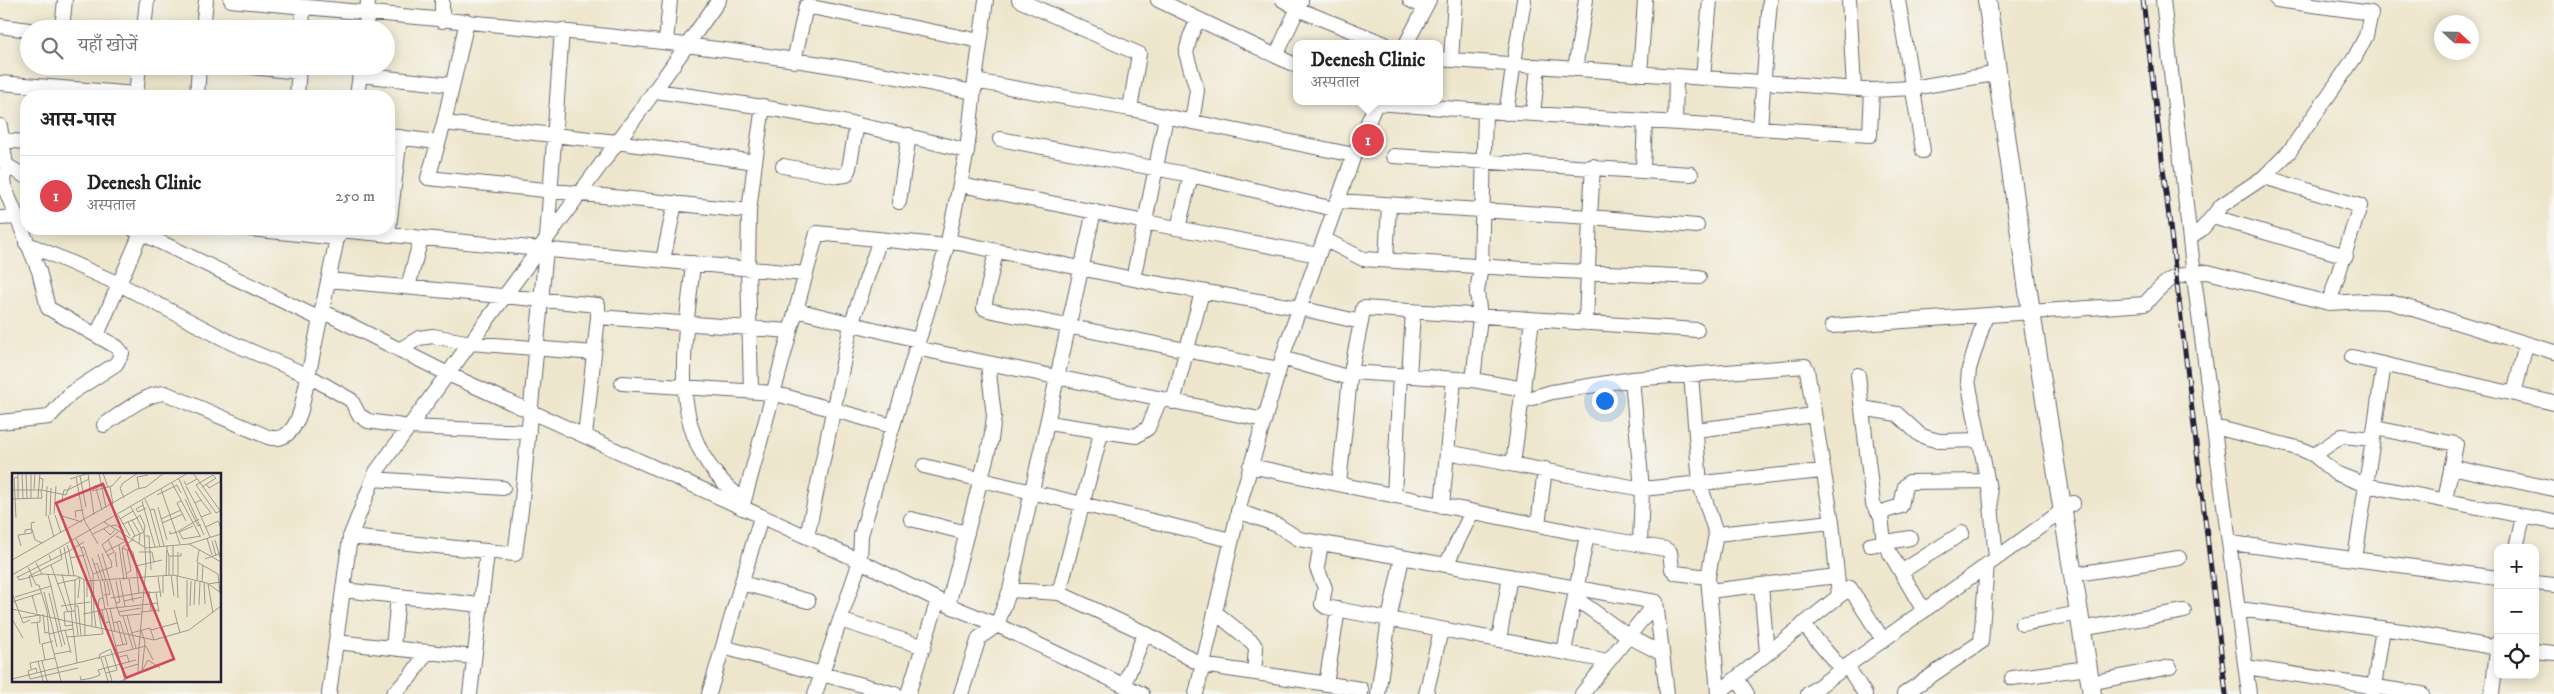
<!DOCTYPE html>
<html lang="hi">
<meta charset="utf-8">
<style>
body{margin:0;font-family:"IM FELL DW Pica","Noto Serif Devanagari",serif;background:#f2f2f2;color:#222}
.controls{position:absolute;right:15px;bottom:15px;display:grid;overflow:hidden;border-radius:10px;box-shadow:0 2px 12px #0003}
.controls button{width:45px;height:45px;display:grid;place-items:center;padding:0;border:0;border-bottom:1px solid #e0e0e0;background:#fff;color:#222;font:25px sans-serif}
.compass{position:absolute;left:2434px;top:15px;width:45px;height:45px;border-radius:50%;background:#fff;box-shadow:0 2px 12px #0003;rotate:112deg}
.you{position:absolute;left:1604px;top:400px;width:18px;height:18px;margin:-12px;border:4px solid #fff;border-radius:50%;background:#1a73e8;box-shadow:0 0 0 8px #1a73e833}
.badge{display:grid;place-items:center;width:32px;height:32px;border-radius:50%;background:#d1495b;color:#fff;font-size:16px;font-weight:700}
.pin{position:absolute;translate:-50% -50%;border:2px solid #fff;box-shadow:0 1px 5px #0006}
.popup{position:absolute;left:1293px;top:40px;width:150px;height:65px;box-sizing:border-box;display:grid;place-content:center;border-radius:10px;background:#fff;filter:drop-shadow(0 1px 4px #0005);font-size:16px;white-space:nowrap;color:#767676}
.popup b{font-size:19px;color:#222}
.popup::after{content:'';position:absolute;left:50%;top:100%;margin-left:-10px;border:10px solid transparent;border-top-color:#fff}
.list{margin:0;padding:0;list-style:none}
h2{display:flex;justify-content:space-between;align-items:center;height:65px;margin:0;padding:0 20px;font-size:21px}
h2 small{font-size:16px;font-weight:400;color:#767676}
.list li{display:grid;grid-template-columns:32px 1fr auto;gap:15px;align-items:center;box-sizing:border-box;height:80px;padding:0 20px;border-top:1px solid #e0e0e0}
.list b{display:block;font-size:19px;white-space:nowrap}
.list p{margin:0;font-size:16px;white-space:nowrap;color:#767676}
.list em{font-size:16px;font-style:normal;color:#767676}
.icon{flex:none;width:28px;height:28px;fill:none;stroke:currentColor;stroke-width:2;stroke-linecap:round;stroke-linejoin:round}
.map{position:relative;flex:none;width:2554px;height:694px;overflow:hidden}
.search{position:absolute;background:#fff;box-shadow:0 2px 12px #0003;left:20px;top:20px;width:375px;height:55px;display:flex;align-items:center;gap:12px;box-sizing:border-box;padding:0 18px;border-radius:28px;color:#767676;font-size:19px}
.panel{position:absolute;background:#fff;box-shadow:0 2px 12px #0003;left:20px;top:90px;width:375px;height:145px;border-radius:20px}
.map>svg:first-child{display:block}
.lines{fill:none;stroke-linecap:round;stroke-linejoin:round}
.minor-casing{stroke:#69676e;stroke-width:16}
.major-casing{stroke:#69676e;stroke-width:20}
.minor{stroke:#fff;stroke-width:14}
.major{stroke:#fff;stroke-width:18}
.rail-casing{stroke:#22223b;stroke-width:5}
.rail{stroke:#f6f6f2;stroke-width:3;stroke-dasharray:9;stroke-linecap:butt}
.inset-road{fill:none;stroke:#9c9892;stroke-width:1}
.view{fill:#d1495b;fill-opacity:0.15;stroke:#d1495b;stroke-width:2.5}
.inset-edge{fill:none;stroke:#22223b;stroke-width:2.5}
</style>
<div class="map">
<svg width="2554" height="694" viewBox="0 0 2554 694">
<rect width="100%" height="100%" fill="#f6f6f2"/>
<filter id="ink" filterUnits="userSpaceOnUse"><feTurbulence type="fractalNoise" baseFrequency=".02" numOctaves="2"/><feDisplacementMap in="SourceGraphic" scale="10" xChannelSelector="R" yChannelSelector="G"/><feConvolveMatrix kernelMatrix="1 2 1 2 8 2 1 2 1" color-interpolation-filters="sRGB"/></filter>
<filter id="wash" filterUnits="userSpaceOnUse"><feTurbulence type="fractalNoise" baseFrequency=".0096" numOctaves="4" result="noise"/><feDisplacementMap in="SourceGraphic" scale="20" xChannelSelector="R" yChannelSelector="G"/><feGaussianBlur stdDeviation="1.12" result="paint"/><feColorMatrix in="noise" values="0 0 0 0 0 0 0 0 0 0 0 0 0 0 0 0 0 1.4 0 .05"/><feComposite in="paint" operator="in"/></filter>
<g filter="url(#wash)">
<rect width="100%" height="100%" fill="#eee6cc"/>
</g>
<g filter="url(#ink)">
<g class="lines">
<defs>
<path id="minor" d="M 231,0 C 479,24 729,40 973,92
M 442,0 L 442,21
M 1019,0 L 1139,54 L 1130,109
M 1158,0 L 1297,66
M 1283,0 L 1300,10 L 1385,44
M 1410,0 L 1424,7
M 1849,0 L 1854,88
M 1898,0 L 1923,151
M 2163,0 L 2195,285 L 2249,694
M 467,21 L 444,123 L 428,178 L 749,211 L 755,162
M 0,26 L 29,30
M 62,29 L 65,0
M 144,29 L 147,0
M 203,29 L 206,0
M 302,29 L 303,7
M 366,29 L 368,0
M 666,42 L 670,0
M 1406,44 L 1429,0
M 1276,56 L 1301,1
M 1439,59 L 1872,90
M 1451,59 L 1455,0
M 794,61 L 806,6 L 980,41
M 242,66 L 299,72
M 1575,69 L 1586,0
M 1640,74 L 1645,0
M 359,75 L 452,85
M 1703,77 L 1710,0
M 975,81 L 986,0
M 0,83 L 136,94
M 655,91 C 760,105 864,123 967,151
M 136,96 L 139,66
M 197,96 L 199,66
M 297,96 L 299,66
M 357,96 L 361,67
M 1372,101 L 1376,103 L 1485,111
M 1506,113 L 1524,0
M 1533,114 L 1538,67
M 1166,117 L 1145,222 L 1318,255
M 1192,122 L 1197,90 L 1186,53 L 1190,37 L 1198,19
M 444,123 L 617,142 L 755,162 L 763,106
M 1675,123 L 1676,76
M 0,126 L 6,165 L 26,177
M 1760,127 L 1770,0
M 389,136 L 437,142
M 1000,139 L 1191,175 L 1334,209
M 2,140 L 26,142
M 1393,156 L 1691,174
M 783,166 L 838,176 L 846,175 L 849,168 L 857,124
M 1643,169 L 1645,121
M 2264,177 L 2360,206 L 2329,303
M 961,185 L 1145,222 L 1133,279
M 1337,201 L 1590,217 L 1593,166
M 899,202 L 909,135
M 749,211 L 748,268 L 751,391
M 2213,217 L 2346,256
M 0,218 L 16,217
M 1178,228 L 1191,175
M 133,229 L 320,319
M 250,229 L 338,238
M 339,230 L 805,274
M 388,235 L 400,137
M 547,237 L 562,30
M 2190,237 L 2202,229 L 2222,205 L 2264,177 L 2289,152 L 2355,57 L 2366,36 L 2371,13 L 2277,0
M 1324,239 L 1363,259 L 1541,270 L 1699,277
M 949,241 L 1148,282 L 1299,308 L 1361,322 L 1363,308 L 1697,330
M 26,243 L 119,284 L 232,343 L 309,376 L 351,400 L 359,415 L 368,421 L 409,427 L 529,432
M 996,251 L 985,302 L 984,308 L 988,310 L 1279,369
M 663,260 L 675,203
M 1386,260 L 1389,205
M 693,263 C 687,332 667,416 716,474 C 724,484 734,492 743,501
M 329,280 L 598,305 L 598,317 L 790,331
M 408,287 L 421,238
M 796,310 L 918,340
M 322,311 L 448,374 L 860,561 L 948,605 L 997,625 L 1142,694
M 1986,315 L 1969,369 L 1968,381 L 1990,494 L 1996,558
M 1586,323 L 1590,217 L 1697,226
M 1832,326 L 2145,304 C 2165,280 2175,272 2208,272 L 2329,303 L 2364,301 L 2390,302 L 2554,352
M 97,335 L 141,233
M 916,348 L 1264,420
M 399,350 L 419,338 L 433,336 L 471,343 L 594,353
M 2352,357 L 2554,403
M 1282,358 L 1350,378 L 1351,372 L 1473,380
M 1351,372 L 1361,322
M 1691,375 L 1700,484 L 1716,534 L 1708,577 L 1718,693 L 1839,596
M 1858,375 L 1873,504 L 1881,516
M 1409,376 L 1413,312
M 1632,379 L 1642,489 L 1822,471
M 622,383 L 773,393 L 892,426
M 1524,389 L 1473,380 L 1480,317 L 1477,292 L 1481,266 L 1485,111 L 1870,135 L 1872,90 L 1913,88 L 1999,73
M 2514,394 L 2526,344
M 1522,401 L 1552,392 L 1632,379 L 1805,366 L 1807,370 L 1832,522 L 1839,596 L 1850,588 L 1883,640
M 1173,402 L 1202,292
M 1862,408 L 1897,414 L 1920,435 L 1928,438 L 1939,441 L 1979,440
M 0,422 L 49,417 L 71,393 L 116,364 L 122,353 L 117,347 L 48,308 L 39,271 L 4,186 L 3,177 L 8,168
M 1048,423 L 1136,436 L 1148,428 L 1160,399
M 104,425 C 121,414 144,394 165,393 L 268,437 C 287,443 296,426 301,410 L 339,229
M 2215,427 L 2301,449 L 2314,455 L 2335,473 L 2366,485 L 2554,522
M 2375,428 L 2456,444 L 2445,500
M 1696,430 L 1814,415
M 585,436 L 598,317
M 1447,452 L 1642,489 L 1640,544
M 2314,455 L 2342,436 L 2373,439
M 1513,464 L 1532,320
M 924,466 L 1231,540
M 1250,466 L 1587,535 L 1665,549 L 1670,552 L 1672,569 L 1676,573 L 1708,577
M 2451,467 L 2554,489
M 373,479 L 503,488
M 1339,484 L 1350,378
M 1394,496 L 1400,375
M 1442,506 L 1454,379
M 742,508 L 817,233 L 947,246
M 1238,511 L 1277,525 L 1299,539 L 1656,602
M 911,519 L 967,533
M 1538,525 L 1545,469
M 1716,534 L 1832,522
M 350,537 L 515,554 L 521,510 L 546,249
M 807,537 L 851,325 L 880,239
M 1321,543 L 1317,568 L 1325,588 L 1322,604 L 1326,607 L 1608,661
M 2231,543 L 2498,578
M 1870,545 L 1910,538
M 2516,548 L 2523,517
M 2355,559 L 2384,364
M 1446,565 L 1472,512
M 1901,572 L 1962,533
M 2083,573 L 2179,558
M 742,583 L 808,601
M 2535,583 L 2554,585
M 1761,585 L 1767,653
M 343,590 L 480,605
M 1010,590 L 1094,211
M 1709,591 L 1837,576
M 1059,593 L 1101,433
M 1575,598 L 1628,636 L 1661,653
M 948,605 L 991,440 L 994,416 L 988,364
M 2239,609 L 2402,631 L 2498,648
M 1924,611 L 1884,543 L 1881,516 L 1885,511 L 1901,506 L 1905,486 L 1909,482 L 1987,481
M 1215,612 L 1253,643 L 1256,648 L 1254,673
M 840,620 L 924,647
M 1803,624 L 1842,670
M 2022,624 L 2080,613
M 2092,627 L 2184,611
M 1499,640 L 1510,576
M 336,642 L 474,657
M 723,647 L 895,694
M 393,648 L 398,596
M 2535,651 L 2554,653
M 1564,652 L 1587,535
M 1847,666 L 1865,694
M 2246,667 L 2422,694
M 1737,678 L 1747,694
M 2012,678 L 2088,668
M 2100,681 L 2170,667
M 1326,684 L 1338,609
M 1124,685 L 1145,633
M 2373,693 L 2383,628
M 329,694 L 350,537 L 376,472 L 643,107 L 719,0
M 393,694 L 410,677 L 427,652
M 470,694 L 487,553
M 709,694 L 761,517
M 815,694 L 860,561 L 861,535 L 885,452 L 947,246 L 967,151 L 975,81 L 1130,109 L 1354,155
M 908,694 L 938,600
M 961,694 L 979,638 L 997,625 L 1010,590 L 1059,593 L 1145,633 L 1202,665 L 1361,689 L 1361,694
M 1196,694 L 1242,496 L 1286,346 L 1354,155 L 1377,101
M 1378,694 L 1389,619 L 1402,558
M 1426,694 L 1441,630
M 1582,694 L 1656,602 L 1667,694
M 1808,694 L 2073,503
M 1904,694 L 1981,642 L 1987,564
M 2492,694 L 2498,642"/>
<path id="major" d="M 1987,0 L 2031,312 L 2092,694"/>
</defs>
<use href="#minor" class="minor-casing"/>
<use href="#major" class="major-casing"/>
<use href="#minor" class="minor"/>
<use href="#major" class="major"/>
<defs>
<path id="rail" d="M 2143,0 L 2226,694"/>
</defs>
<use href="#rail" class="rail-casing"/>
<use href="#rail" class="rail"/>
</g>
</g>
<g transform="translate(12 473)">
<rect width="209" height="209" fill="#eee6cc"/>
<path class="inset-road" d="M 6,0 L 6,26M 10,0 L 11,26M 14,0 L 15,26M 87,0 L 94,35M 91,0 L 96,15M 181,0 L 209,39M 76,1 L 82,42M 68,3 L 74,34M 64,4 L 72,47 L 86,71M 27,5 L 31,6 L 30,17M 58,6 L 77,0M 167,6 L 192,62M 172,8 L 174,12 L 185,6M 160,10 L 188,63M 194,11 L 197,15 L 209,8M 83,12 L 90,37M 174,13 L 183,30M 98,14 L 101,31M 190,14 L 204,5 L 201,2 L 184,12 L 204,40 L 208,38M 127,15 L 125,4 L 136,2M 22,16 L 23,0M 149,16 L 168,71M 0,17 L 29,17 L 54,22 L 56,17 L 77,6M 80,18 L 100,13 L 109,3M 183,18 L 189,27 L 183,30 L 198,64M 145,22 L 165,12 L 169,20M 26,25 L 28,0M 112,25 L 108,15 L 111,10 L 126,0M 0,26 L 30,25 L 29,17M 19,26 L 19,0M 133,26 L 138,37 L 142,36 L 152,73M 173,26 L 186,53 L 189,52M 50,27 L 52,17 L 56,17 L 59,12M 189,27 L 199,40 L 189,44M 130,28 L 143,74M 169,28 L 165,30 L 174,48M 131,32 L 124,36 L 126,39 L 134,35M 119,34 L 125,45 L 128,42 L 133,53 L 132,59 L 121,64 L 121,68M 146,34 L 155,67M 138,37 L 148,74M 42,41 L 44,13M 36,42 L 42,64M 38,42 L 39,15M 43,42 L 49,60M 106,42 L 118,63M 34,43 L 35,13M 4,45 L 2,5 L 6,4M 64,45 L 63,38 L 71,37M 108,46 L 121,38M 149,46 L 169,37M 120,47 L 128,61 L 127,71M 92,49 L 134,75 L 177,71 L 209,89M 116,49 L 123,63M 150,50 L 171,41M 111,51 L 125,45 L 132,59 L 134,93 L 127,175M 99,53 L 104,52 L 112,58M 194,54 L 206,48 L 209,55M 92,56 L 98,62 L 103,57M 54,58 L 50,43 L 70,49M 158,58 L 158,61 L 165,59 L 187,46M 167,59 L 171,66 L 189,63M 167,59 L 181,53M 13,61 L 13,57 L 20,56 L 23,67 L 30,70M 81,61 L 97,53M 132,63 L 137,63 L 139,97M 195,65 L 200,82M 64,66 L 69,75 L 72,74 L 81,101 L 100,94 L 99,90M 120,67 L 110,75 L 121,79 L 124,93M 203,67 L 208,84M 200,68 L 204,83M 177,71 L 209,61M 55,72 L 57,78 L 72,69M 107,72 L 112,107M 161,72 L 161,102M 9,73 L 6,62 L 20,60 L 19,50 L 23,49M 52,74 L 57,102M 69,75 L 79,108M 110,75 L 115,106M 155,77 L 157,83 L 169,83 L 169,80M 187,77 L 185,89 L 206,101 L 208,120M 93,79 L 114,68 L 104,63M 103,79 L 105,94M 127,79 L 140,79 L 142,89M 90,80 L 105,134M 86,81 L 94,108M 37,82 L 39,87 L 57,78 L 62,103M 95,83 L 102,79 L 96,67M 157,83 L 157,102M 58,85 L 73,82M 80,85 L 87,106M 193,86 L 209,80M 0,87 L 125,16 L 134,14 L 152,0M 24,90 L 30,101 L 65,103 L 75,108 L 161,102 L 195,110 L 209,120M 100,90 L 90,72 L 106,59M 39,92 L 56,139M 82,92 L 85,90 L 91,108M 16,94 L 24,112 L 27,112 L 35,138 L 37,161 L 49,208M 115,100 L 119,98 L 115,77M 50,101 L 52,109 L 63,107M 0,102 L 176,0M 159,102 L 162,123M 5,103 L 7,107 L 30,101M 151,103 L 151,120M 154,103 L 155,73M 165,103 L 166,125M 166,103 L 166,79M 6,104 L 39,87M 146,104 L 149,124M 72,106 L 73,162M 117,106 L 121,129M 108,107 L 113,133M 175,107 L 175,144M 79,108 L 80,153M 88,108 L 93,136 L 146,130M 92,108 L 96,133M 185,108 L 186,90M 190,109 L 191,92M 192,109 L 193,131M 45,111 L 52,109 L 60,138M 20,114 L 17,103 L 50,86 L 48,76M 137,118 L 139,138M 32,119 L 45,174M 148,119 L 127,120 L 124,93 L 150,87M 0,120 L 11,150 L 18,147M 37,120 L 50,174M 144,120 L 147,139M 20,122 L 25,140M 92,122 L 98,121 L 95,108M 3,124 L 39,113 L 36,102M 75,124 L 75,108M 99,125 L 127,120M 112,128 L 130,124M 0,129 L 29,120M 104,130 L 108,129 L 104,108M 182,132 L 183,108M 187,132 L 188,109M 49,133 L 78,129M 63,133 L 66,133 L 69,162M 178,133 L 179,108M 105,134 L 108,143 L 129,141M 98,135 L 103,158M 0,136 L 142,167 L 177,157 L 209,133M 94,136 L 113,208M 90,137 L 93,150 L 97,149M 162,137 L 168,160M 59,138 L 65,190M 63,138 L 66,162M 106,139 L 129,135M 129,139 L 147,137M 201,140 L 196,111 L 209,109M 31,141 L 33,160 L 37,159M 71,141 L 82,139 L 81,101M 115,142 L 124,175M 111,143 L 121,176M 10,145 L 28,142 L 28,149 L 19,150M 0,146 L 11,165M 25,149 L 28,171M 101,150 L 105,149 L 111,172M 61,152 L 53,153 L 52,139 L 63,138 L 63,107 L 68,104 L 66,125M 84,154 L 82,139 L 93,136M 53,157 L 59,180M 129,157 L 133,169 L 130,197M 139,157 L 165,150M 119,160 L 138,155 L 142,167M 37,161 L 49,158 L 39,113M 55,164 L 91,161 L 86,138 L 87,126 L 91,125M 53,172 L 49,158 L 61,156M 103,173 L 115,171 L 108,148 L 105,149M 42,181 L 59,178M 93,184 L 100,208M 107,184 L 115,182 L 117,189M 89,185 L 96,208M 87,186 L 88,181 L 99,176M 33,187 L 30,171 L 41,168M 26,188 L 31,208M 30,188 L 35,208M 19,196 L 18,190 L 43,185M 110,196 L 126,191M 130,198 L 136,187 L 148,195M 25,200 L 24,195 L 16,198 L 18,206 L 66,195M 94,200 L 105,197 L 99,177M 68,203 L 69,207 L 80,205 L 88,202 L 86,197 L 124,187M 0,206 L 134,173 L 141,187M 109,208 L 126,200 L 127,175"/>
<path class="view" d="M 91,11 L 162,186 L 114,205 L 44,30 Z"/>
<rect width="209" height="209" class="inset-edge"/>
</g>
</svg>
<div class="controls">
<button>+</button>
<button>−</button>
<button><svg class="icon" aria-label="locate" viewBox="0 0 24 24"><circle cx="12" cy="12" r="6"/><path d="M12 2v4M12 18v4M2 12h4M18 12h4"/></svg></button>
</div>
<svg class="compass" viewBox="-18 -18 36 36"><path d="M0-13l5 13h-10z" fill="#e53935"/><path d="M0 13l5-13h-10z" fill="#767676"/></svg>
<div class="you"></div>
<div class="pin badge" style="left:1368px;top:140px;background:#e0444e">1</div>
<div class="popup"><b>Deenesh Clinic</b>अस्पताल</div>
<div class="search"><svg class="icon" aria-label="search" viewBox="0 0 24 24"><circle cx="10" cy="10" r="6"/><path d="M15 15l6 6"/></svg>यहाँ खोजें</div>
<section class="panel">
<h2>आस-पास<small></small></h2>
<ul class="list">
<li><span class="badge" style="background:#e0444e">1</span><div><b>Deenesh Clinic</b><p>अस्पताल</p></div><em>250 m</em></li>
</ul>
</section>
</div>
